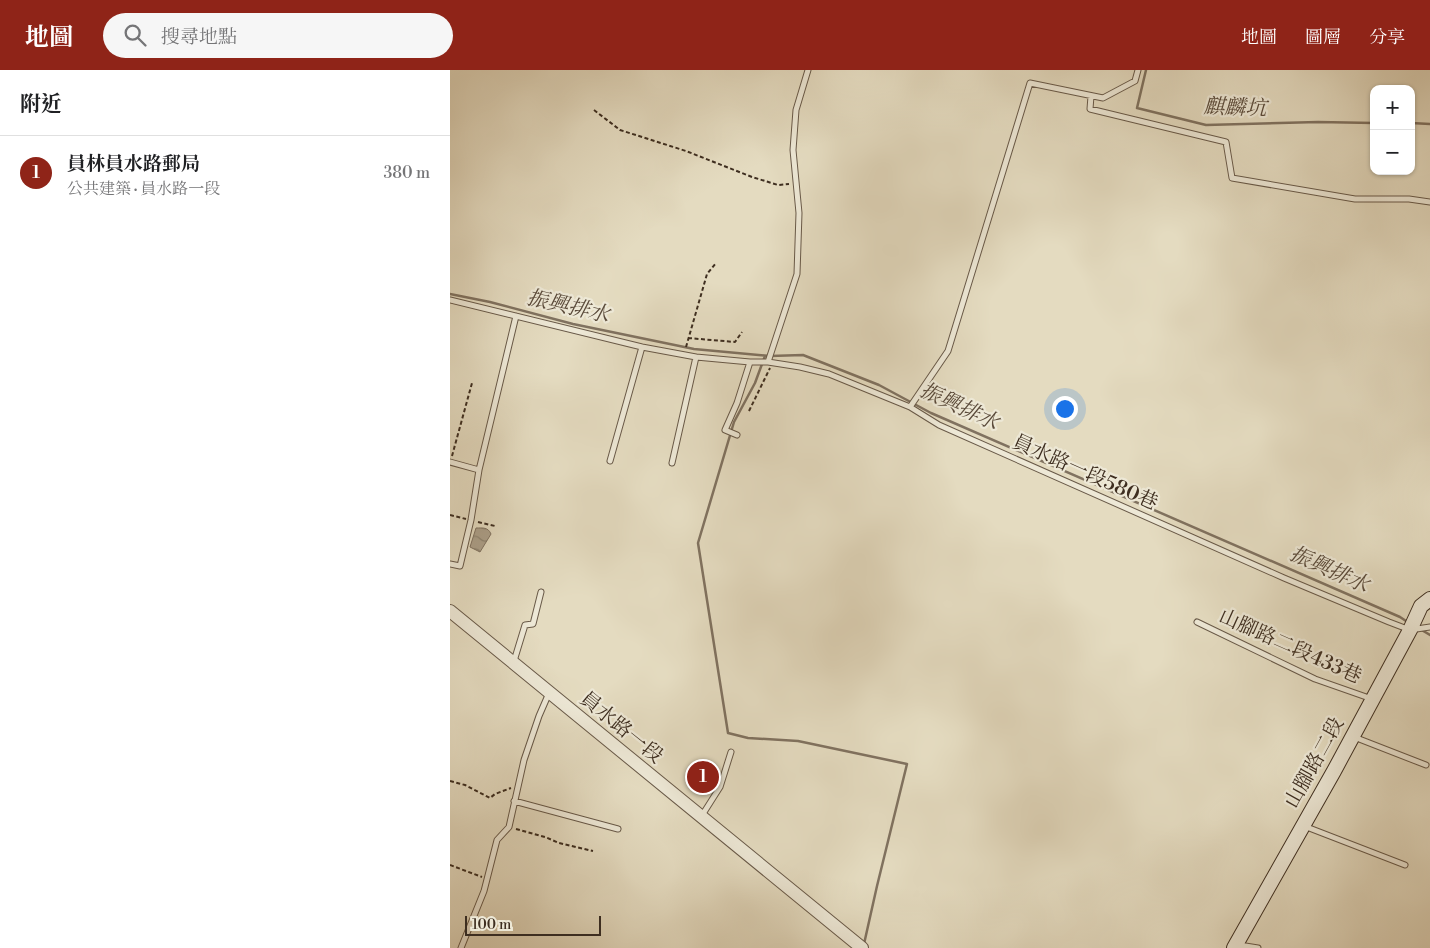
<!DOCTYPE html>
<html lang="zh-TW">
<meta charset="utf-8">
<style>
body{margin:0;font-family:"Libre Bodoni","Noto Serif TC",serif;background:#f6f6f6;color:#202124}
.controls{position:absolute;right:15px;top:15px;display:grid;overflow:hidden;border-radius:10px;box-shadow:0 1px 4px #0004}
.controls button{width:45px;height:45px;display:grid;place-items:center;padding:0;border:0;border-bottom:1px solid #e0e0e0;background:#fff;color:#202124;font:25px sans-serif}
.scale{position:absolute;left:15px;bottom:12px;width:136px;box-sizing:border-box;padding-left:5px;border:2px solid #3e2e20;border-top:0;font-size:14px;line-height:18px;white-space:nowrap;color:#3e2e20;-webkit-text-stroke:4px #ede8d6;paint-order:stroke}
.you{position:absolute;left:614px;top:338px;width:18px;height:18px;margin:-12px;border:4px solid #fff;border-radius:50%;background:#1a73e8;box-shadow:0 0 0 8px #1a73e833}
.badge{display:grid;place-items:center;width:32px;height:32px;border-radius:50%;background:#8f2418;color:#fff;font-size:16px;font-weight:700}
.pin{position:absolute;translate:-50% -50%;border:2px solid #fff;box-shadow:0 1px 5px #0006}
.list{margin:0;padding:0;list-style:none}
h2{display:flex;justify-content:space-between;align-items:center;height:65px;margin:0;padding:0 20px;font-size:21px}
h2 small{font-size:16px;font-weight:400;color:#757577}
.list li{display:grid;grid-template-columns:32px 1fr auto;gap:15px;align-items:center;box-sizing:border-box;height:75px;padding:0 20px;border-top:1px solid #e0e0e0}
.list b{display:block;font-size:19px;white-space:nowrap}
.list p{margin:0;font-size:16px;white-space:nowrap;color:#757577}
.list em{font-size:16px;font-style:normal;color:#757577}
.icon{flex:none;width:28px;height:28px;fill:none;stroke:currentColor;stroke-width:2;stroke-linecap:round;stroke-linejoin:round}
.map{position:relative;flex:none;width:980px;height:878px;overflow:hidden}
header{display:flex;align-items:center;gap:30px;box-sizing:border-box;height:70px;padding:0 25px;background:#8f2418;color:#fff}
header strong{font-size:24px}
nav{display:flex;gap:28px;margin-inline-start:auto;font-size:18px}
.search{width:350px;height:45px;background:#f6f6f6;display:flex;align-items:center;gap:12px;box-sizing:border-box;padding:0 18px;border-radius:28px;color:#757577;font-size:19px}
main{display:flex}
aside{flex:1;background:#fff}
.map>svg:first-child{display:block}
.water{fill:url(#water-waves);stroke:#807260}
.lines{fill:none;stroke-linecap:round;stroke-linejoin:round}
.stream{stroke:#807260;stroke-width:2.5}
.service-casing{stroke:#685948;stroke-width:7}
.tertiary-casing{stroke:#685948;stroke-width:14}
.secondary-casing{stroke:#3e2e20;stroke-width:16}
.path{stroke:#3e2e20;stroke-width:2;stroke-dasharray:4 2.5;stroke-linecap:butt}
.service{stroke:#ede8d6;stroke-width:5}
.tertiary{stroke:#ede8d6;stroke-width:12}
.secondary{stroke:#ede8d6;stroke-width:14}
.labels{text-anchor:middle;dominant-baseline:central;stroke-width:4.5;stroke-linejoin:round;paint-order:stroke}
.street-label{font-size:20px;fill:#3e2e20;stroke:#ede8d6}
.water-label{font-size:21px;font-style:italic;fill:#5a4a3a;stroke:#ede8d6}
</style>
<header>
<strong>地圖</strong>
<div class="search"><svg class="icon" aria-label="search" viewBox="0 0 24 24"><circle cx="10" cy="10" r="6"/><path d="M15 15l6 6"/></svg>搜尋地點</div>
<nav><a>地圖</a><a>圖層</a><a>分享</a></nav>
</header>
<main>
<aside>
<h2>附近<small></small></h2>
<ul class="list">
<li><span class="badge">1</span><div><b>員林員水路郵局</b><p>公共建築 · 員水路一段</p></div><em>380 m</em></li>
</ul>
</aside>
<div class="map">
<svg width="980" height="878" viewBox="0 0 980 878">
<defs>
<pattern id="water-waves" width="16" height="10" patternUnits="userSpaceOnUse" patternTransform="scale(1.25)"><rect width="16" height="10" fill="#aca08a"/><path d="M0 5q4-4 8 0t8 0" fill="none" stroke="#8d8370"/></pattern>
</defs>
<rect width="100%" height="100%" fill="#e4dbc0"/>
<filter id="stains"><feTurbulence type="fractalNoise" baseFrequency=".004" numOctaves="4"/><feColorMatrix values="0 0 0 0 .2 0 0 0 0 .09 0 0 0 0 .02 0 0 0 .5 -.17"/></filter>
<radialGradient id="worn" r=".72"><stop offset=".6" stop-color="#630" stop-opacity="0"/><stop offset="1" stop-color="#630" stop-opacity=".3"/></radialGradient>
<path class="water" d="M 26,458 C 33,458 38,457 41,464 L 30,482 L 20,477 Z"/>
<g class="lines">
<path class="stream" d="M 696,0 L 687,38 L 756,55 L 868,52 L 924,53
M 961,53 L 980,54
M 0,224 L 40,232 L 123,254 L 244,279 L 320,286 L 353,285 L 429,315 L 481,343 L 950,547 L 959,553
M 315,286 L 305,313 L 284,352 L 248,473 L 278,663 L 298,668 L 348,671 L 457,694 L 427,816 L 414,874
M 970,559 L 980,565"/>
<defs>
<path id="service" d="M 641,26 L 640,39 L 776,72 L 782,108 L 905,129 L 959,129 L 980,132
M 0,230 L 192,277 L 246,287 L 300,292 L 318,292 L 350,297 L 379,304 L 460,337 L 489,355 L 834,508 L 939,552 L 960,560 L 980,557
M 318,292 L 347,204 L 349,143 L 343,80 L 346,40 L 358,0
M 460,337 L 498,281 L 580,13 L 653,28 L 685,11 L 688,0
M 287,365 L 275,360 L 287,333 L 300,292
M 160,391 L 192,277
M 0,392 L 29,400
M 222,393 L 246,287
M 0,494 L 10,496 L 21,450 L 29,400 L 66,246
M 747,552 L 865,609 L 922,629
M 64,591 L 75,555 L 83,554 L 91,522
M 904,667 L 976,695
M 64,731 L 168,759
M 251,747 L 270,717 L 281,682
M 854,756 L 955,795
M 789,875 L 808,878
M 11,878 L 34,821 L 47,770 L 59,757 L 74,690 L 89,646 L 99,623"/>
<path id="tertiary" d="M 0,541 L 412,878"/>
<path id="secondary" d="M 784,878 L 884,701 L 960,560 L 971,536 L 980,529"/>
</defs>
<use href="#service" class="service-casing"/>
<use href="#tertiary" class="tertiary-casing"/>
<use href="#secondary" class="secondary-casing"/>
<path class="path" d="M 144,40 L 170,60 L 236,81 L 302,107 L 328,115 L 339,114
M 238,268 L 285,272 L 292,262
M 236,277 L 257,204 L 266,193
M 299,341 L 320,298
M 2,386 L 22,313
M 0,445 L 16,449
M 28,452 L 45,456
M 0,711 L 15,715 L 40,728 L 45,724 L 61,718
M 66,759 L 95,767 L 109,773 L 143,781
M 0,795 L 32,807"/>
<use href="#service" class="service"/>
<use href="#tertiary" class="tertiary"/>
<use href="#secondary" class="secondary"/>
</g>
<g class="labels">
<g class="street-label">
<text transform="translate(635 403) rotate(24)">員水路一段580巷</text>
<text transform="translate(840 577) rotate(24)">山腳路二段433巷</text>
<text transform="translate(171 658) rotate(39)">員水路一段</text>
<text transform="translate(865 693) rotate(-61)">山腳路二段</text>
</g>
<g class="water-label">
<text transform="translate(785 38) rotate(2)">麒麟坑</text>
<text transform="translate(118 237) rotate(13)">振興排水</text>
<text transform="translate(509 337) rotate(25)">振興排水</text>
<text transform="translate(879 500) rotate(24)">振興排水</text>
</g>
</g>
<rect width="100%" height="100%" filter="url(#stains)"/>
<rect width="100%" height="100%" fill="url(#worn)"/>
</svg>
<div class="controls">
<button>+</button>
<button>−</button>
</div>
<div class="scale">100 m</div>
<div class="you"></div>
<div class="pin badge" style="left:253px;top:707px">1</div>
</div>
</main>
